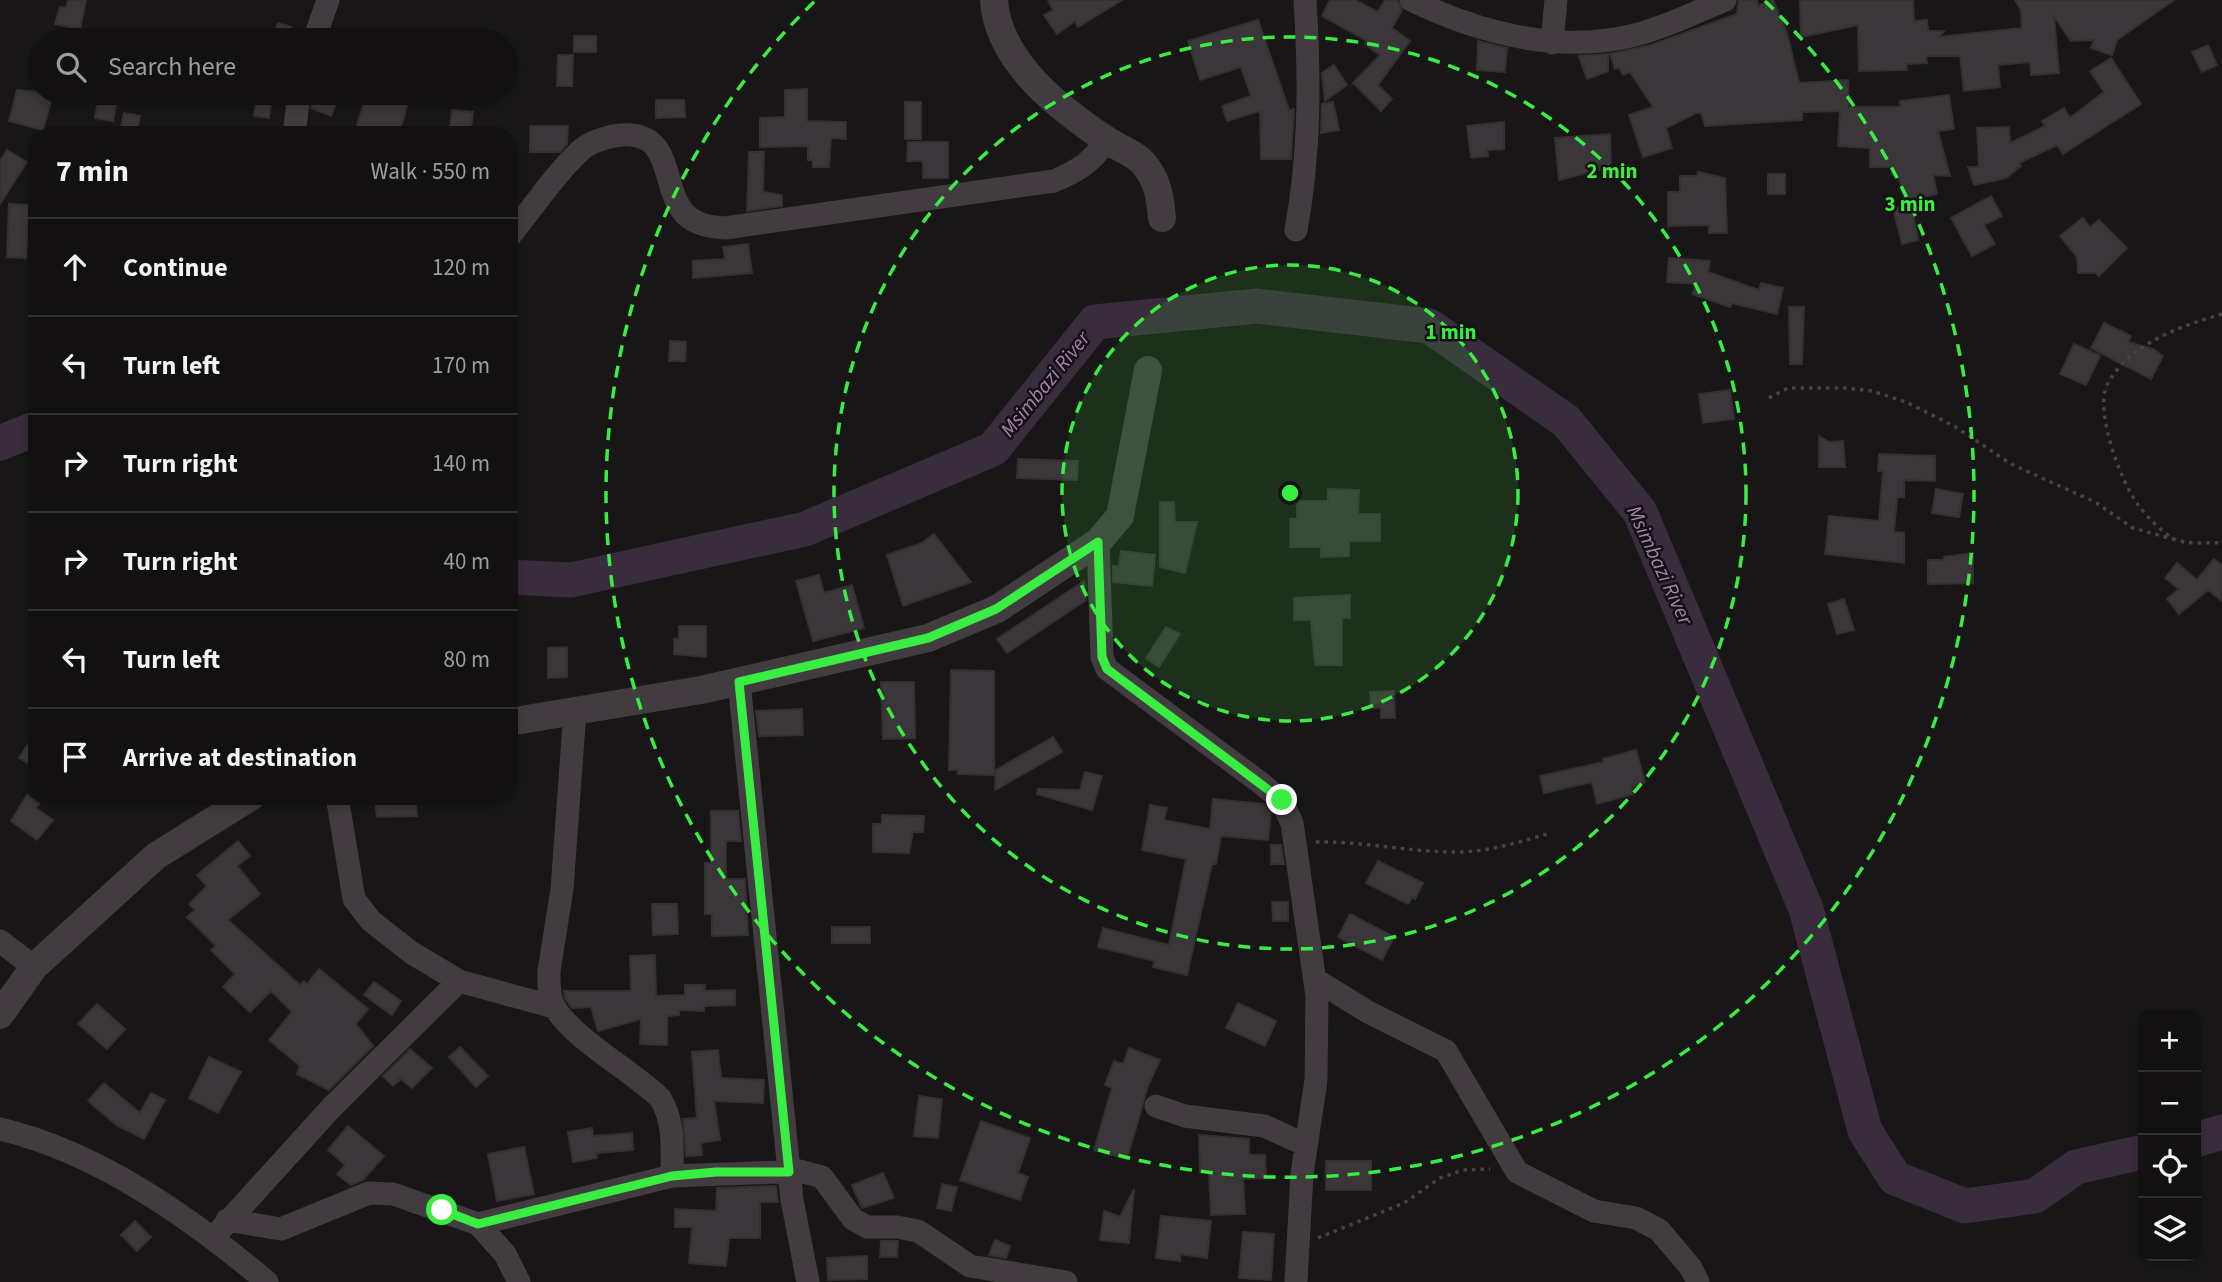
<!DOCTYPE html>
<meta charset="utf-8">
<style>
body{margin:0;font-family:"Source Sans 3",sans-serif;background:#1b191a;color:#f1f3f6}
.controls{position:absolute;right:21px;bottom:21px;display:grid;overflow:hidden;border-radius:14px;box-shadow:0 4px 10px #0003}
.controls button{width:63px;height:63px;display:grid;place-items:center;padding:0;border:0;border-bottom:2px solid #313031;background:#121011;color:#f1f3f6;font:35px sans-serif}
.stop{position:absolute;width:21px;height:21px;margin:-16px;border:5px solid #39ed42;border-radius:50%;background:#fff}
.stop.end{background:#39ed42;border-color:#fff;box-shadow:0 2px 7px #0008}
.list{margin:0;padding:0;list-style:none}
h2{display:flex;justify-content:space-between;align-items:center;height:91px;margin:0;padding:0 28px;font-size:30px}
h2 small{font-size:23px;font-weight:400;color:#9c9d9f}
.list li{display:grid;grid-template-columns:46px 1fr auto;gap:21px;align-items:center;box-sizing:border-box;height:98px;padding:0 28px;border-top:2px solid #313031}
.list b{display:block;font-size:26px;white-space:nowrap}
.list em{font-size:23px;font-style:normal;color:#9c9d9f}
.icon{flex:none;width:38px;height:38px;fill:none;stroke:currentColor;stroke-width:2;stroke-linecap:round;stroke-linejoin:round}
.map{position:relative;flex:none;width:2222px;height:1282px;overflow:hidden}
.search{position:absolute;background:#121011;box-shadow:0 4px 10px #0003;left:28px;top:28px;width:490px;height:77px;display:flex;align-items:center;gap:18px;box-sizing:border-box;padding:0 24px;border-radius:38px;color:#9c9d9f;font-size:26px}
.panel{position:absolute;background:#121011;box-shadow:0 4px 10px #0003;left:28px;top:126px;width:490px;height:679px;border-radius:28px}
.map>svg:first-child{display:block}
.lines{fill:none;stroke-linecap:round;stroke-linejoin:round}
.river{stroke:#392c3c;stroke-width:35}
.building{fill:#3a3639;stroke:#343032;stroke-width:2}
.path{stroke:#494148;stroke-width:3.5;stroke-dasharray:3.5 5;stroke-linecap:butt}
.minor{stroke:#423c41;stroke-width:23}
.tertiary{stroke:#423c41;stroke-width:28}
.route{stroke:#39ed42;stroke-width:9}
.ring{fill:none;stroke:#39ed42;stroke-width:3.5;stroke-dasharray:12 9}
.labels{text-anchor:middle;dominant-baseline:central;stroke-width:5;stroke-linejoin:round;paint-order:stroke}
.water-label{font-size:21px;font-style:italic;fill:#aa80b2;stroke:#131112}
.centre{fill:#39ed42;stroke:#131112;stroke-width:3.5}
.ring-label{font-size:21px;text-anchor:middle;font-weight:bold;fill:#39ed42;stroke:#131112;stroke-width:5;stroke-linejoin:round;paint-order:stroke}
</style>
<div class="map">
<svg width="2222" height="1282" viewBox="0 0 2222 1282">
<rect width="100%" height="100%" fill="#181617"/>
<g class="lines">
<path class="river" d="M 0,443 L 37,428
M 509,577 L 571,580 L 805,529 L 993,449 L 1095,322 L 1257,306 L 1429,326 L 1566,421 L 1640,512 L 1806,909 L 1865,1131 L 1895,1178 L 1965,1206 L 2035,1196 L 2076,1167 L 2143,1152
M 2196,1140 L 2222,1132"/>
</g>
<path class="building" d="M 68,0 L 86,0 L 80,29 L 55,24 L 60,7 L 66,8 Z
M 1048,0 L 1122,0 L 1078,27 L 1075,21 L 1057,34 L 1044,15 L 1053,10 Z
M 1330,0 L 1355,0 L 1378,12 L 1385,0 L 1397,0 L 1402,10 L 1392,28 L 1410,41 L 1378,85 L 1392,99 L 1381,111 L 1353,83 L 1380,55 L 1365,44 L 1367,41 L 1322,16 Z
M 1739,0 L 1757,0 L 1758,6 L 1773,0 L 1787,33 L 1799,83 L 1848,80 L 1849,107 L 1901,107 L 1900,101 L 1949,95 L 1954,129 L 1938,131 L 1950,176 L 1933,175 L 1937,194 L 1905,201 L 1898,174 L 1893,175 L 1891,167 L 1870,167 L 1870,148 L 1838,146 L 1840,111 L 1802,112 L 1802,120 L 1705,126 L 1701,113 L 1696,113 L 1666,128 L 1672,148 L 1643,157 L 1629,115 L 1653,107 L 1630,72 L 1623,75 L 1619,68 L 1615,69 L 1610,54 L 1651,45 L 1737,14 Z
M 1800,0 L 1913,0 L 1914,21 L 1927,20 L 1928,31 L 1944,31 L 1939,37 L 2022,28 L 2021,10 L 2015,0 L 2174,0 L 2117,40 L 2112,55 L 2091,48 L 2094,40 L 2071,41 L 2054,16 L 2059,73 L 2031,75 L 2030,62 L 1998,65 L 2000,87 L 1964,91 L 1960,56 L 1926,56 L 1927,63 L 1906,64 L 1907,70 L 1859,71 L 1858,25 L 1801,37 Z
M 1258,20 L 1289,110 L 1294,109 L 1291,159 L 1261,159 L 1260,111 L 1227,121 L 1222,106 L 1251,96 L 1241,67 L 1200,80 L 1188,41 Z
M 278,23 L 291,27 L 287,40 L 272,40 Z
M 574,36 L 596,36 L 596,52 L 574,52 Z
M 1478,41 L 1507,48 L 1505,72 L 1477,70 Z
M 2208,45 L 2217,65 L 2202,72 L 2192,52 Z
M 1608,54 L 1608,71 L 1587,79 L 1579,56 Z
M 558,55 L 573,55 L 572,86 L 557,86 Z
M 2111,58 L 2141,104 L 2063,154 L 2057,145 L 2019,163 L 2021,166 L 2006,178 L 1974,185 L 1968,167 L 1979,167 L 1977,128 L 2009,127 L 2010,143 L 2045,126 L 2042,121 L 2064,108 L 2070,118 L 2104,92 L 2090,71 Z
M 1334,65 L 1347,85 L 1325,101 L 1322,73 Z
M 807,89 L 807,121 L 846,122 L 846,139 L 831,138 L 829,167 L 813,167 L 813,160 L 808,160 L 808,146 L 760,147 L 760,118 L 785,117 L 785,90 Z
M 17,90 L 47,93 L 46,99 L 51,101 L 43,130 L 9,121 Z
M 316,93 L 337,102 L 331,116 L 311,108 Z
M 367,93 L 390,93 L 409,98 L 399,135 L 354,135 Z
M 257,95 L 272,97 L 269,118 L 254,116 Z
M 656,100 L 684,100 L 685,117 L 656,118 Z
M 98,102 L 116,105 L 113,121 L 95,118 Z
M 905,102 L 921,102 L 921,139 L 905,139 Z
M 1333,102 L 1339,130 L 1321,133 L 1322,104 Z
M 452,110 L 473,112 L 470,135 L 449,135 Z
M 124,113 L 140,116 L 136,135 L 119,135 Z
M 1504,122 L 1504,149 L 1487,150 L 1488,156 L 1471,158 L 1467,126 Z
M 530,126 L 568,126 L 567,144 L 560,152 L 530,152 Z
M 1610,134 L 1611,167 L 1559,180 L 1555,138 Z
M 908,142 L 948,142 L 948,178 L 923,178 L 923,161 L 907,161 Z
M 7,150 L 27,162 L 0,204 L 0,161 Z
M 749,152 L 764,152 L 763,192 L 782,195 L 782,206 L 747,211 Z
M 1698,172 L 1725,178 L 1727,233 L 1709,233 L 1709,225 L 1668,226 L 1668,192 L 1680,192 L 1680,176 L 1697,176 Z
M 1768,174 L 1785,174 L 1785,194 L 1768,194 Z
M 1991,196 L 2002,216 L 1984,225 L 1995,244 L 1972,256 L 1951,218 Z
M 9,204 L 29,205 L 26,258 L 7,257 Z
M 1911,204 L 1918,240 L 1902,244 L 1893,208 Z
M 2083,218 L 2090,227 L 2099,220 L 2127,248 L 2099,276 L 2096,273 L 2078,273 L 2077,257 L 2060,236 Z
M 748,244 L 752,273 L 693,278 L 693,261 L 725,259 L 723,247 Z
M 1669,258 L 1710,261 L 1708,272 L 1759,290 L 1761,283 L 1783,288 L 1777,314 L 1732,303 L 1730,307 L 1692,294 L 1697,284 L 1667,282 Z
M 1789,307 L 1804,307 L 1802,364 L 1790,364 Z
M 2104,323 L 2131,336 L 2128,342 L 2153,349 L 2163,356 L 2151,379 L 2091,348 Z
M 670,341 L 686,342 L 685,361 L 669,361 Z
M 2074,344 L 2100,356 L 2086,385 L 2060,374 Z
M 1730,390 L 1734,419 L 1703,423 L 1699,394 Z
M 1819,436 L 1829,442 L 1843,441 L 1845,467 L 1819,467 Z
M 1879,454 L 1935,456 L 1935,481 L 1904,480 L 1904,497 L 1897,497 L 1894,532 L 1904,533 L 1904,563 L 1825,554 L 1829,516 L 1879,521 L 1883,471 L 1878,471 Z
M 1018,459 L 1078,461 L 1077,480 L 1017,478 Z
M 1328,489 L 1359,490 L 1358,514 L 1380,514 L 1380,541 L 1349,541 L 1349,556 L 1321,557 L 1321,547 L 1290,547 L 1290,519 L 1297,519 L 1297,501 L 1328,501 Z
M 1936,489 L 1963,494 L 1959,517 L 1932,513 Z
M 1160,502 L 1174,502 L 1175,522 L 1197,522 L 1185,573 L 1160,567 Z
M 934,534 L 971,582 L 903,606 L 887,555 L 922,543 Z
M 1121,551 L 1155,555 L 1152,586 L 1113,582 L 1113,566 L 1119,567 Z
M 1973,553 L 1973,583 L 1928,584 L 1928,560 L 1945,560 L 1944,557 Z
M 2214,559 L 2222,565 L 2222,601 L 2208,590 L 2179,614 L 2167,599 L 2179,589 L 2165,578 L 2177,563 L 2197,580 Z
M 819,575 L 824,593 L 852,585 L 864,628 L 813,641 L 796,581 Z
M 1084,581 L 1086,600 L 1007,653 L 997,639 Z
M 1350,595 L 1350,618 L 1342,618 L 1342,665 L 1315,665 L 1311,620 L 1294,620 L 1294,598 Z
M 1844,599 L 1854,630 L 1837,634 L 1828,604 Z
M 679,626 L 706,626 L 706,657 L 674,654 L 674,639 L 679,639 Z
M 1166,627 L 1180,634 L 1159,667 L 1146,658 Z
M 567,647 L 567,677 L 548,678 L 548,648 Z
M 951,670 L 994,671 L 994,775 L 958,774 L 958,770 L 949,770 Z
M 881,682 L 914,682 L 915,738 L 883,739 Z
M 1394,691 L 1395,718 L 1381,718 L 1381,708 L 1371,708 L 1370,692 Z
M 802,709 L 803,735 L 759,736 L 756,711 Z
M 37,730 L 37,768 L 19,758 Z
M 1053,737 L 1062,752 L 995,790 L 996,770 Z
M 1636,750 L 1645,782 L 1631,787 L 1633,794 L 1597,804 L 1592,782 L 1544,793 L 1540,776 L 1604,762 L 1603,759 Z
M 1085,772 L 1102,776 L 1092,810 L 1037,794 L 1038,789 L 1080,790 Z
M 27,795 L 39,804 L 36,808 L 53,820 L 37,840 L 11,821 Z
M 375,796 L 415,796 L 417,816 L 377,817 Z
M 1213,799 L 1264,804 L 1271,812 L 1268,840 L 1221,836 L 1216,864 L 1212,864 L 1187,975 L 1153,967 L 1155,961 L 1098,947 L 1103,928 L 1169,945 L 1186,859 L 1142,850 L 1150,805 L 1167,808 L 1164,820 L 1210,829 Z
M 711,811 L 738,811 L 741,841 L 726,841 L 726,879 L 745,879 L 748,935 L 712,936 L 712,914 L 705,914 L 705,863 L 711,863 Z
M 882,815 L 924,816 L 923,832 L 913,832 L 909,853 L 873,852 L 873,824 L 882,824 Z
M 238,841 L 250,856 L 237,866 L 260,894 L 228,920 L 300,985 L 304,981 L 307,984 L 319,969 L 368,1009 L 356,1024 L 373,1046 L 329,1090 L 297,1074 L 300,1066 L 269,1040 L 292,1012 L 271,991 L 250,1012 L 223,987 L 235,974 L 211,950 L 216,946 L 187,917 L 195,910 L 189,904 L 207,886 L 197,875 Z
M 1271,845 L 1281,845 L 1284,864 L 1271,864 Z
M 1378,861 L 1423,883 L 1415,899 L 1412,897 L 1408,904 L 1366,883 Z
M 1272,902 L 1288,902 L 1288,921 L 1273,921 Z
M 652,904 L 677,904 L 678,934 L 653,935 Z
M 1350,914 L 1394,937 L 1382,960 L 1338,937 Z
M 832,927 L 870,927 L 870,943 L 832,943 Z
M 655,955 L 656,996 L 685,995 L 685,985 L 705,985 L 704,991 L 735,990 L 735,1005 L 704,1006 L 704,1011 L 679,1010 L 679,1015 L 667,1016 L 667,1045 L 640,1044 L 641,1019 L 598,1031 L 591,1007 L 572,1008 L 565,998 L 564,991 L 631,991 L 630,956 Z
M 374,982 L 401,1001 L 392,1015 L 364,995 Z
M 1238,1003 L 1276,1021 L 1265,1046 L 1226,1028 Z
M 97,1004 L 125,1029 L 107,1049 L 78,1024 Z
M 460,1047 L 488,1076 L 476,1087 L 449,1057 Z
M 1129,1048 L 1160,1060 L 1148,1086 L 1127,1159 L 1094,1150 L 1112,1088 L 1105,1085 L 1114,1061 L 1123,1064 Z
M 410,1049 L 432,1068 L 412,1088 L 397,1076 L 400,1080 L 393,1086 L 383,1076 Z
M 718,1050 L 721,1078 L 764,1080 L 763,1103 L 714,1101 L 720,1140 L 701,1143 L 702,1155 L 686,1156 L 683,1119 L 697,1118 L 692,1052 Z
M 209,1057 L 241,1072 L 218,1113 L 189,1098 Z
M 104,1083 L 140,1113 L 151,1093 L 165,1100 L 144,1139 L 116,1125 L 88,1101 Z
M 919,1096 L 942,1099 L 938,1138 L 914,1136 Z
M 981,1121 L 1030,1138 L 1018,1173 L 1028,1177 L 1020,1200 L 960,1180 Z
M 348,1126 L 384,1156 L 363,1180 L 351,1185 L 337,1174 L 345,1165 L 328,1150 Z
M 592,1128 L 593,1136 L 632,1133 L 633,1150 L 596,1153 L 597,1158 L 573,1162 L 568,1132 Z
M 1199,1135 L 1249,1139 L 1249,1155 L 1265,1155 L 1266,1178 L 1243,1179 L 1245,1214 L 1211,1215 L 1209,1172 L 1200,1172 Z
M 524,1147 L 534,1194 L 497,1201 L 488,1154 Z
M 1326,1161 L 1371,1161 L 1371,1190 L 1326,1190 Z
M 883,1173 L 894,1198 L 862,1208 L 852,1185 Z
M 942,1184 L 957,1187 L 951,1211 L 937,1208 Z
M 776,1186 L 778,1202 L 760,1202 L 760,1238 L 729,1238 L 726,1266 L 689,1263 L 692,1227 L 675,1227 L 675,1209 L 716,1211 L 717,1188 Z
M 1134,1189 L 1129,1243 L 1100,1240 L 1104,1211 L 1120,1217 Z
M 1161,1216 L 1211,1221 L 1207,1258 L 1180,1254 L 1180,1261 L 1156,1258 Z
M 135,1221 L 151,1237 L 137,1251 L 121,1235 Z
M 1243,1232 L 1274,1234 L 1271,1280 L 1239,1278 Z
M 995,1240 L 1010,1246 L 1006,1258 L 989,1255 Z
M 881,1241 L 898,1241 L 897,1257 L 880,1257 Z
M 867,1256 L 867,1279 L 828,1280 L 827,1258 Z"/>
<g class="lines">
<path class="path" d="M 2222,314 C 2181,326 2128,344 2107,385 C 2094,411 2122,485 2139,506 C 2148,518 2162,532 2174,539 C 2186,545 2209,542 2222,543
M 1769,398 L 1788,388 L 1845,388 L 1872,391 L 1906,402 L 1954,426 L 2011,464 L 2095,502 L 2133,528 L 2176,540
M 1316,842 C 1364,841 1413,853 1461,852 C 1492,851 1522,841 1551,833
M 1318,1238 L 1404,1203 L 1440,1178 L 1463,1170 L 1490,1169"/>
<path class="minor" d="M 1411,0 C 1479,33 1559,54 1635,35 C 1666,27 1696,12 1725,0
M 314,40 L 328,0
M 1552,43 L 1556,0
M 294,135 L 299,93
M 1296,230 C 1310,154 1310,78 1305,0
M 509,237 C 532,209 554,175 581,150 C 590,142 608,136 621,135 C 675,131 660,187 685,214 C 696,225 711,227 725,228 L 1054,181 C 1078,171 1092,162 1107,140
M 1098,542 L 1102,657 L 1107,669 L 1262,784 L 1281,800 L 1292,823 L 1317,996 L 1316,1080 L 1302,1174 L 1296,1282
M 739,682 L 792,1200 L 808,1282
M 575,711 L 562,889 L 549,971 C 549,982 548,998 555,1008 C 575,1040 631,1070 660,1098 C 675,1122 672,1149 672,1176
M 337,796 L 354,899 L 371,921 L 412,953 L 459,981 L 554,1007
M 0,941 L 34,967
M 1316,980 L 1368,1012 L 1446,1051 L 1517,1172 L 1594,1211 L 1636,1218 L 1659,1230 L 1691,1268 L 1698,1282
M 1156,1106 L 1185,1116 L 1264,1126 L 1306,1145
M 0,1129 C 98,1152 191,1218 267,1282
M 227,1220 L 281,1229 L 369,1193 L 393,1194 L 478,1224 L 505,1254 L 519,1282
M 478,1224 L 672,1176 L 800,1171 L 822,1177 L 853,1219 L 867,1227 L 897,1227 L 918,1231 L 970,1266 L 1066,1282
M 214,1237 L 332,1107 L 459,981"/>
<path class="tertiary" d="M 994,0 C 998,62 1060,109 1108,141 C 1119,148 1136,154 1144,164 C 1158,181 1160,197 1162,218
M 509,722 L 701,690 L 928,638 L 997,609 L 1098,542 L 1120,516 L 1148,370
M 0,1015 L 34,967 L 156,856 L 252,796"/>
</g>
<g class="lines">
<path class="route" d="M 442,1210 L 478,1224 L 672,1176 L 716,1172 L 789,1172 L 739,682 L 928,638 L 996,609 L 1098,542 L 1102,657 L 1107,669 L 1282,800"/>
</g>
<circle cx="1290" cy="493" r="228" fill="#39ed42" fill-opacity=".12"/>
<g class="ring">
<circle cx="1290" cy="493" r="228"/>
<circle cx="1290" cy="493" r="456"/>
<path d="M1765 1A684 684 0 1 1 815 1"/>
</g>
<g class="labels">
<g class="water-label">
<text transform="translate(1045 384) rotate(-51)">Msimbazi River</text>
<text transform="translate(1660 565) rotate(65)">Msimbazi River</text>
</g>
</g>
<circle cx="1290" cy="493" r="10" class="centre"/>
<g class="ring-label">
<text x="1612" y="178">2 min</text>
<text x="1910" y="211">3 min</text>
<text x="1451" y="339">1 min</text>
</g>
</svg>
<div class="controls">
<button>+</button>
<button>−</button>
<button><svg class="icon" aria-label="locate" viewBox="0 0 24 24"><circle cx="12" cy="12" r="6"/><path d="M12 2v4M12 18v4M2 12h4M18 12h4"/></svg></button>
<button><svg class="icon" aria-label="layers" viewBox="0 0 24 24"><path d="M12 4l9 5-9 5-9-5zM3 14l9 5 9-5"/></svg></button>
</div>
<div class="stop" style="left:442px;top:1210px"></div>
<div class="stop end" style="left:1282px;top:800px"></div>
<div class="search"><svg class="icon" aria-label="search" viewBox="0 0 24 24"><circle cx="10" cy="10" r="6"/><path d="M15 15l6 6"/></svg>Search here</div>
<section class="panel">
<h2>7 min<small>Walk · 550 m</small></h2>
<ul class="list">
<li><svg class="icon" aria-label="ahead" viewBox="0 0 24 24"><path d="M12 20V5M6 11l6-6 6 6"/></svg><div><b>Continue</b></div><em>120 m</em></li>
<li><svg class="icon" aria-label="left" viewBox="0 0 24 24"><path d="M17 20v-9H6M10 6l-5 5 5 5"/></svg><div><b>Turn left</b></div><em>170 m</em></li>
<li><svg class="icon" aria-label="right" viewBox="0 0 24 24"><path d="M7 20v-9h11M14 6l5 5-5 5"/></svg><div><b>Turn right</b></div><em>140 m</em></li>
<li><svg class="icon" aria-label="right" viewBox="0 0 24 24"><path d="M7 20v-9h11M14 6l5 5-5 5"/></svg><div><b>Turn right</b></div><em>40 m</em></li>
<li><svg class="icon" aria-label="left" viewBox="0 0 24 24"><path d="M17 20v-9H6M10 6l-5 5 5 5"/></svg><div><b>Turn left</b></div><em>80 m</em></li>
<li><svg class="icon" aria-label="arrive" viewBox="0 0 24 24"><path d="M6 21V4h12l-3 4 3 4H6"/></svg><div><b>Arrive at destination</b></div></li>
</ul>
</section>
</div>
